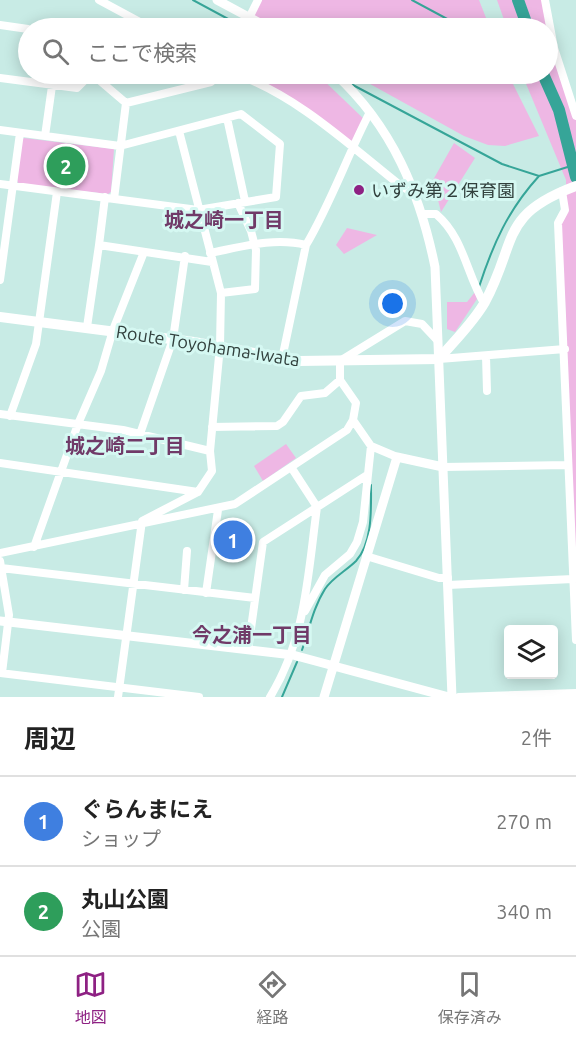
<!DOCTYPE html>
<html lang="ja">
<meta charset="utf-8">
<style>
body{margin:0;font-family:Ubuntu,"Noto Sans JP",sans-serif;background:#f2f2f2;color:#222}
.controls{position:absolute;right:18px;bottom:18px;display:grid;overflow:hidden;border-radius:6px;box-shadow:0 3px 15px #0003}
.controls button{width:54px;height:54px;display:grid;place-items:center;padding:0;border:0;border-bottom:2px solid #e0e0e0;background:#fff;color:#222;font:30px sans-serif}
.you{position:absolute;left:393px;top:304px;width:21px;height:21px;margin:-15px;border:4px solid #fff;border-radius:50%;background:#1a73e8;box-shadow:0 0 0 9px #1a73e833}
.badge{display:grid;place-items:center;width:39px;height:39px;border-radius:50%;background:#8e2183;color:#fff;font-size:20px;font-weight:700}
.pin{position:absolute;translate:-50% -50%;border:3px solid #fff;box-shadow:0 2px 6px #0006}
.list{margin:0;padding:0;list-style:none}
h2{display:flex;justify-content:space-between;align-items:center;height:78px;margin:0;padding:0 24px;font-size:26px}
h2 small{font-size:20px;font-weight:400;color:#767676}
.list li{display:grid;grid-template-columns:39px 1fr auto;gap:18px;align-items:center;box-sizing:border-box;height:90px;padding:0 24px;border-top:2px solid #e0e0e0}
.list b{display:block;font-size:22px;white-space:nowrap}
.list p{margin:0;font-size:20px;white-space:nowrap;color:#767676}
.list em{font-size:20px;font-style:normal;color:#767676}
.icon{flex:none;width:33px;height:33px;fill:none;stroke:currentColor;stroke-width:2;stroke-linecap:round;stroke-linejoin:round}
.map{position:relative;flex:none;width:576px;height:697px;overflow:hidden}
.search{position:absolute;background:#fff;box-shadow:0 3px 15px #0003;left:18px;right:18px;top:18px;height:66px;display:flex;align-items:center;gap:15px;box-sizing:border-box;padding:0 21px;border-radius:33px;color:#767676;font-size:22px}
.sheet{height:258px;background:#fff}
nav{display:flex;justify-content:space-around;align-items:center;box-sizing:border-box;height:84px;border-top:2px solid #e0e0e0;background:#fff;font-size:16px;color:#767676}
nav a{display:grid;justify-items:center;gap:3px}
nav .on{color:#8e2183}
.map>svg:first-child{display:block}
.green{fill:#eeb7e4}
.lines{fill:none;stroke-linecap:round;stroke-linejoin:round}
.stream{stroke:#36a598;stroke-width:2}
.river{stroke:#36a598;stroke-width:12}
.minor{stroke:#fff;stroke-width:8}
.tertiary{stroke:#fff;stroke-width:9}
.secondary{stroke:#fff;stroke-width:10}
.poi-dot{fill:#8e2183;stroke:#d5f8f2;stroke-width:2}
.labels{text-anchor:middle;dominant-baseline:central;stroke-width:6;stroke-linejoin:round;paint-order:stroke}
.poi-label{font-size:18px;fill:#31403d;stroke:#d5f8f2;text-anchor:start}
.street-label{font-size:18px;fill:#31403d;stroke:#d5f8f2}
.neighbourhood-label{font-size:20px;font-weight:bold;fill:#703a68;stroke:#d5f8f2}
</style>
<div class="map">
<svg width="576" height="697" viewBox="0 0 576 697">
<rect width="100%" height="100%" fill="#c8ebe5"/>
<path class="green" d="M 258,0 L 479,0 L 490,28 L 271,28 L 250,17 Z
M 497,0 L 542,0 L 576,119 L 576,628 L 565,300 L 558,223 L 566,211 L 566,180 L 522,74 L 548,74 L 548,28 L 507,28 Z
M 236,74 L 317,74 L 366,121 L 353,145 L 281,94 Z
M 352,74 L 508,74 L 539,136 L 505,146 L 488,145 L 464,136 Z
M 24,138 L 114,149 L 111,192 L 108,194 L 19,184 L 17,181 L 22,140 Z
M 454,143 L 475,158 L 441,212 L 433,180 Z
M 347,228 L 377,235 L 344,254 L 336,245 Z
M 475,292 L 477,299 L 455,332 L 447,329 L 447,302 L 467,302 Z
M 286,444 L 296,458 L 263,481 L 254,466 Z"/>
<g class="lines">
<path class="stream" d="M 193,0 L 243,27
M 412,0 L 464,28
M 351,84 L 502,164 L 539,176 L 574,165
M 479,287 C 493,244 508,210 539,176
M 302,650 C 309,630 313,608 325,589 C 333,577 346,571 356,561 C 373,542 371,508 371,485
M 282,697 L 297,662"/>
<path class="river" d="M 518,0 L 528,28
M 543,74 L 559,110 L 576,177"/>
<path class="minor" d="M 99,0 L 151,28
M 545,0 L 554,48 L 576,116
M 0,25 L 28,29
M 244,28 L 258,0
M 92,74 L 126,103
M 236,74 C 299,97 349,145 401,186 L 415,194
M 0,78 L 77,88 L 91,74
M 126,103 L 211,82 L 220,74
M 227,118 L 245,201
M 0,130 L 120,146 L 241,114 L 280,144 L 276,197 L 198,210 L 0,184
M 45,136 L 52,86
M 562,191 L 565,210 L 558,223 L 576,640
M 114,199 L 126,103
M 423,214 L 436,214 C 464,238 466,273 484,303
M 99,245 L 105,197
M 306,245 C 331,203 347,156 370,112
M 210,253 C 241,247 274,237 306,245 L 282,359
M 0,280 L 20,133
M 221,293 L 255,289 L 256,250 L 251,231 L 238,203
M 87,327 L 99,245 L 212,262
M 486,356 L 487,391
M 439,359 L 565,349
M 0,414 L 123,430 L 210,451
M 10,416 L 36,344 L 57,192
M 353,420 L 371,446 L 397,457
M 212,427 L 277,426 L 283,422 L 301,396 L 325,393 L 340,380
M 140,434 L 173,339 L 185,256
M 0,463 L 198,492
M 443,467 L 567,465
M 34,547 L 78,424 L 101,371 L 113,330 L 144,252
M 0,553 L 235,504 L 347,430 L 353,420 L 356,403 L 340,380 L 340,361 L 405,321 L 422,324 L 438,341
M 366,556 L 439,578 L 448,578
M 0,561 L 9,615 L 2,673
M 1,568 L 255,598
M 448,585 L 573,579
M 184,590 L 187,551
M 206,593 L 218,510
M 305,611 L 325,575 L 350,554 L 357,542 L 363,522 L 371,446
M 248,650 L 263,542 L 367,475
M 0,673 L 199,697
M 118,697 L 142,521 L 198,492 L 212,471 L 210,451 L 220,346 L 221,293 L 179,131
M 270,697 C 306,639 308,573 317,507 L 291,467
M 459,697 L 576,693"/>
<path class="tertiary" d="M 217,0 L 269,28
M 335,74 C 392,126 420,193 435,267 L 452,697
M 0,621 L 293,655 L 449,697
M 324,697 L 397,457 L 443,467"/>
<path class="secondary" d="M 0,317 L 194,342 L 299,361 L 439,359 C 454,341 473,323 485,302 C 518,240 499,215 576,186"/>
</g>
<circle class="poi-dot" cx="359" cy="190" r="6"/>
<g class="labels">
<g class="poi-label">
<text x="371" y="190">いずみ第２保育園</text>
</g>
<g class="street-label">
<text transform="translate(208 345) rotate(9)">Route Toyohama-Iwata</text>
</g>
<g class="neighbourhood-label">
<text x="224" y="219">城之崎一丁目</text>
<text x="125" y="445">城之崎二丁目</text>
<text x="252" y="634">今之浦一丁目</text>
</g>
</g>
</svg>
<div class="controls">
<button><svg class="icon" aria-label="layers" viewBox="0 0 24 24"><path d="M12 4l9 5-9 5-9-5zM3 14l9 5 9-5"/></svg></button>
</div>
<div class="you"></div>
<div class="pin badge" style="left:233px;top:540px;background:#3f7fe0">1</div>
<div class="pin badge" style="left:66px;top:166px;background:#2e9e5b">2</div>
<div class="search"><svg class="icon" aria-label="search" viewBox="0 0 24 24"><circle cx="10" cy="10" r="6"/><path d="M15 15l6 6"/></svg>ここで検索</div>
</div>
<section class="sheet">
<h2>周辺<small>2件</small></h2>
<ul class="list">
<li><span class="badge" style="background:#3f7fe0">1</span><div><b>ぐらんまにえ</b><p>ショップ</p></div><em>270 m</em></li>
<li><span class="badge" style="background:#2e9e5b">2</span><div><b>丸山公園</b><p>公園</p></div><em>340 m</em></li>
</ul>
</section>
<nav>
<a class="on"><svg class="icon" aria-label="map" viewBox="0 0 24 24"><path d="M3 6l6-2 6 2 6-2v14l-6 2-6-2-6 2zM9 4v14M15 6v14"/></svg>地図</a>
<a><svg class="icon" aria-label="directions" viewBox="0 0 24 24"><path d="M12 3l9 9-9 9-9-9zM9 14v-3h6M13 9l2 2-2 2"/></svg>経路</a>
<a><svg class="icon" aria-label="saved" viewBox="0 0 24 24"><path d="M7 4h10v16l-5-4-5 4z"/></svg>保存済み</a>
</nav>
